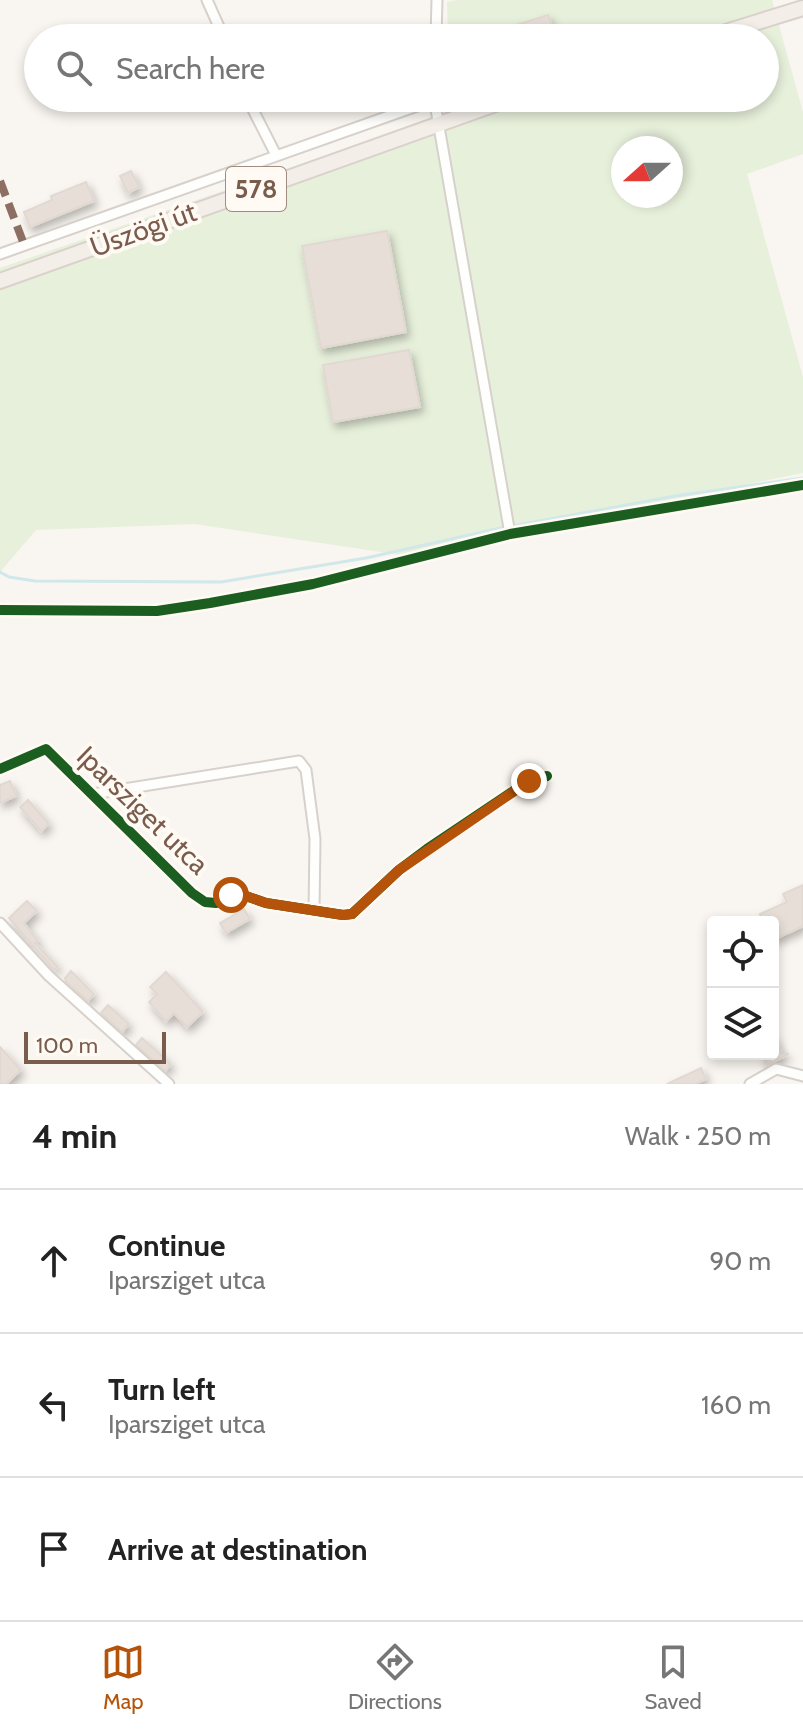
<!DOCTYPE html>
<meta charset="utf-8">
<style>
body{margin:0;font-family:Cabin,sans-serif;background:#f6f6f6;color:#222}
.controls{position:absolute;right:24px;bottom:24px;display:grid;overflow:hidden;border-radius:8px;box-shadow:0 4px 12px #0003}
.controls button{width:72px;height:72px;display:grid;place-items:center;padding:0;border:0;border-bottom:2px solid #e0e0e0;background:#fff;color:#222;font:40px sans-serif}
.compass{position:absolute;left:611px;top:136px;width:72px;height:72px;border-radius:50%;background:#fff;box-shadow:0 4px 12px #0003;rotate:249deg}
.scale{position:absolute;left:24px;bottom:20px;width:142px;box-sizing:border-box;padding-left:8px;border:4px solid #7a5c4d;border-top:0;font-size:22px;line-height:28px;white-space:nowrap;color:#7a5c4d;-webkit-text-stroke:6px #fffaf3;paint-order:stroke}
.stop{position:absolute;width:24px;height:24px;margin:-18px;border:6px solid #b45309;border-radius:50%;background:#fff}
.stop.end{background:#b45309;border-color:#fff;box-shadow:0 2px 8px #0008}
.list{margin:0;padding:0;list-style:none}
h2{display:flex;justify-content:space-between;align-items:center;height:104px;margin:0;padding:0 32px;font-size:34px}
h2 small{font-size:26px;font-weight:400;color:#767676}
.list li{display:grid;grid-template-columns:52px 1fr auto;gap:24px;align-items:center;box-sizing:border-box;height:144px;padding:0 32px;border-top:2px solid #e0e0e0}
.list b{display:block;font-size:30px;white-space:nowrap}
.list p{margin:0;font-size:26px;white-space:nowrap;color:#767676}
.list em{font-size:26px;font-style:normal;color:#767676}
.icon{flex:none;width:44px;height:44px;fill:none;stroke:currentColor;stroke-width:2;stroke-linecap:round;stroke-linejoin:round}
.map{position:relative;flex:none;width:803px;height:1084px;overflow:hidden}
.search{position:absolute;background:#fff;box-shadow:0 4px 12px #0003;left:24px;right:24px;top:24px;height:88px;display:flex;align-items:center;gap:20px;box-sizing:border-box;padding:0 28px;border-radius:44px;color:#767676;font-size:30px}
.sheet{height:536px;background:#fff}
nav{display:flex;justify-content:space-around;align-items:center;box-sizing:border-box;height:112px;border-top:2px solid #e0e0e0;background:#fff;font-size:22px;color:#767676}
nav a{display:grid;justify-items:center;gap:4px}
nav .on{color:#b45309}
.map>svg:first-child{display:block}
.green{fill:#e7f0db;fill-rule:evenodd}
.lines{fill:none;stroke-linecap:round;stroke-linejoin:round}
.stream{stroke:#d0e8ea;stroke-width:3}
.building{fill:#e6ded7;stroke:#e2d8d2;stroke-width:2;filter:url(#shadow)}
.street-casing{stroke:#d7d1cb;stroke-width:13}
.primary-casing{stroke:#dad1cc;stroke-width:18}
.street{stroke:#fefefd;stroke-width:9}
.primary{stroke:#f3eee8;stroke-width:14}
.quiet{stroke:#8d6e63;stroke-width:8;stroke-dasharray:16 8;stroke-linecap:butt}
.cycleway-casing{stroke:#fffaf3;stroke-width:15}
.cycleway{stroke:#1b5e20;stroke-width:10}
.route{stroke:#b45309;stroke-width:10}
.labels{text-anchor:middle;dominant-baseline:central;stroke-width:8;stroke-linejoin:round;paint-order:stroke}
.shield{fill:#fffaf3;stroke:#a28b7f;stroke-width:2}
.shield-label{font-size:26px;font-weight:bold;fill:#7a5c4d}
.street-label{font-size:28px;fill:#7a5c4d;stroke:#fffaf3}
</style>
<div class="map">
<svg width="803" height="1084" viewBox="0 0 803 1084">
<defs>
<filter id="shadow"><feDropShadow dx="3" dy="5" stdDeviation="4" flood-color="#0004"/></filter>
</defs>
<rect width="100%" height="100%" fill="#f9f5f0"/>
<path class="green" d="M 457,0 L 772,0 L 803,112 L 803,154 L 747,174 L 803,377 L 803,473 L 401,555 L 195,524 L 36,530 L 0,572 L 0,268 L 448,113 L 448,98 L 765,98 L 765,38 L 448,38 L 447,2 ZM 623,148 L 671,148 L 671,196 L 623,196 Z"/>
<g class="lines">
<path class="stream" d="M 512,526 L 675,496 L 803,478
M 0,572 L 9,577 L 35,581 L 221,582 L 366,558 L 505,527"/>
</g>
<path class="building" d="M 548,15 L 556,38 L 483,38 L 483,36 Z
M 131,171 L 139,187 L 128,193 L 120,176 Z
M 86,182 L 94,201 L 30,227 L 24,212 L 52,200 L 51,196 Z
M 387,231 L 406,332 L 321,348 L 302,246 Z
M 409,350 L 420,407 L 333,422 L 323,365 Z
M 10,781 L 16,796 L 0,803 L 0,785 Z
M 28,800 L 49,824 L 41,831 L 20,807 Z
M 803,885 L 803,926 L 773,940 L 773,922 L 763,922 L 760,914 L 787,902 L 783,894 Z
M 27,901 L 37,911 L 24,923 L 38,941 L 35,943 L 58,967 L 54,970 L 9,918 Z
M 244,909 L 250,919 L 226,933 L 220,923 Z
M 71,971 L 94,994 L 88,1001 L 66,982 L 65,978 Z
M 166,972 L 203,1012 L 187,1027 L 174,1013 L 166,1021 L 149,1002 L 157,994 L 150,987 Z
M 108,1005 L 129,1024 L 122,1032 L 101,1013 Z
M 773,1034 L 782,1054 L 789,1054 L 767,1065 L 762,1054 L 773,1054 Z
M 142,1038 L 171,1064 L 165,1071 L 136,1045 Z
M 0,1047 L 21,1070 L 6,1084 L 0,1084 Z
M 701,1068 L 706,1079 L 695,1084 L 667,1084 Z"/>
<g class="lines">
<defs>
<path id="street" d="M 207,0 L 224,38
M 436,38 L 437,0
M 247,98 L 276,155
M 434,98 L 510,534
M 0,254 L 434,100
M 0,610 L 157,611 L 210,603 L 313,584 L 510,534 L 803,485
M 0,769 L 46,749 L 192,893 L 205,902 L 216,903 L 240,894 L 266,903 L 343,915 L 352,914 L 399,870 L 427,849 L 521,786 L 547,776
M 93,794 L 299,761 L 306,770 L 315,839 L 314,910
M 0,923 L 49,976 L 169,1084
M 750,1084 L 776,1069 L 803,1076"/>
<path id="primary" d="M 706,38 L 803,8
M 0,281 L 512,98"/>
</defs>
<use href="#street" class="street-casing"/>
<use href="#primary" class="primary-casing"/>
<use href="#street" class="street"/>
<use href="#primary" class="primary"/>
<path class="quiet" d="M 0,181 L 25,247"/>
<defs>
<path id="cycleway" d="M 0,610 L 157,611 L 210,603 L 313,584 L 510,534 L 803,485
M 0,769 L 46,749 L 192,893 L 205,902 L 216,903 L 240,894 L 266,903 L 343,915 L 352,914 L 399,870 L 427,849 L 521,786 L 547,776"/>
</defs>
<use href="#cycleway" class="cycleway-casing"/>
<use href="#cycleway" class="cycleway"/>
</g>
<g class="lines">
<path class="route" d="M 231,895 L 240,894 L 266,903 L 343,915 L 352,914 L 399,870 L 529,781"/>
</g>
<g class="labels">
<rect class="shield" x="226" y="167" width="60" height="44" rx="6"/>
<g class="shield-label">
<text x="256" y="189">578</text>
</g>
<g class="street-label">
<text transform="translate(143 229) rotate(-20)">Üszögi út</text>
<text transform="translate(143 810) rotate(44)">Iparsziget utca</text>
</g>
</g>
</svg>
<div class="controls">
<button><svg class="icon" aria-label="locate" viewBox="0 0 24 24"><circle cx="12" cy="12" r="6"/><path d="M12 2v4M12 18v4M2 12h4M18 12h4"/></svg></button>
<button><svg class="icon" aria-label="layers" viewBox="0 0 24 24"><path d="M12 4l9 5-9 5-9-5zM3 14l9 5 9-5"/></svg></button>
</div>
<svg class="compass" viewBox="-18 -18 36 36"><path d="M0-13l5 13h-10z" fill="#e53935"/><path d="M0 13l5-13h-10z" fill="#767676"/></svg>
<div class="scale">100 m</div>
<div class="stop" style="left:231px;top:895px"></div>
<div class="stop end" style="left:529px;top:781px"></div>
<div class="search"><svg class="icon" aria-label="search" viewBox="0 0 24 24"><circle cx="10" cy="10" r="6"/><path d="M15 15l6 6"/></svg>Search here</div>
</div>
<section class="sheet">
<h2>4 min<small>Walk · 250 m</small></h2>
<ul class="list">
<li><svg class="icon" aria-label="ahead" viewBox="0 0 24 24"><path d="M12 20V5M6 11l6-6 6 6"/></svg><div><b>Continue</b><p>Iparsziget utca</p></div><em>90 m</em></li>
<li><svg class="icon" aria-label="left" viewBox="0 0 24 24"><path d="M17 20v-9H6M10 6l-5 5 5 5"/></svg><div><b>Turn left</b><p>Iparsziget utca</p></div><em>160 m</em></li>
<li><svg class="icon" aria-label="arrive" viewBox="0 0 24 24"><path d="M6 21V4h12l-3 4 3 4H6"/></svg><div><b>Arrive at destination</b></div></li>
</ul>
</section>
<nav>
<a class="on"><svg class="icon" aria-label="map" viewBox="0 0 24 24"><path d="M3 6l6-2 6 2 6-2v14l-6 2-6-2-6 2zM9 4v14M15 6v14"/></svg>Map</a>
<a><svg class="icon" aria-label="directions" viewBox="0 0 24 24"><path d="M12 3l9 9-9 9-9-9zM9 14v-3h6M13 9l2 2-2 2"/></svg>Directions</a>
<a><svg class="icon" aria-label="saved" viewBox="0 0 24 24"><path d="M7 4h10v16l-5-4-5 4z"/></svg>Saved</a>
</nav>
